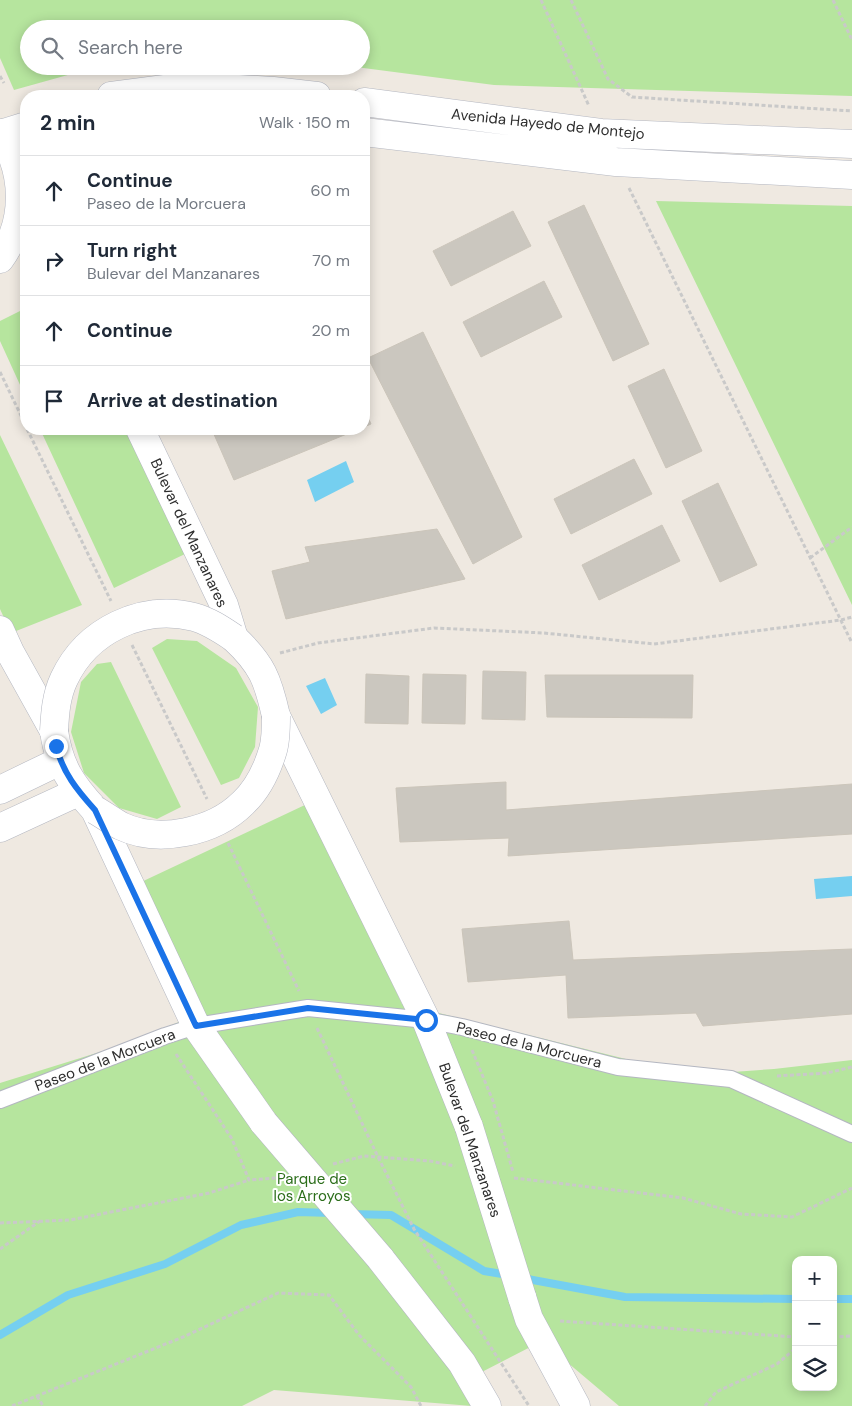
<!DOCTYPE html>
<meta charset="utf-8">
<style>
body{margin:0;font-family:"DM Sans",sans-serif;background:#f2f2f3;color:#1f2937}
.controls{position:absolute;right:15px;bottom:15px;display:grid;overflow:hidden;border-radius:10px;box-shadow:0 2px 12px #0003}
.controls button{width:45px;height:45px;display:grid;place-items:center;padding:0;border:0;border-bottom:1px solid #e0e1e3;background:#fff;color:#1f2937;font:25px sans-serif}
.stop{position:absolute;width:15px;height:15px;margin:-11px;border:4px solid #1a73e8;border-radius:50%;background:#fff}
.stop.end{background:#1a73e8;border-color:#fff;box-shadow:0 1px 5px #0008}
.list{margin:0;padding:0;list-style:none}
h2{display:flex;justify-content:space-between;align-items:center;height:65px;margin:0;padding:0 20px;font-size:21px}
h2 small{font-size:16px;font-weight:400;color:#747a83}
.list li{display:grid;grid-template-columns:32px 1fr auto;gap:15px;align-items:center;box-sizing:border-box;height:70px;padding:0 20px;border-top:1px solid #e0e1e3}
.list b{display:block;font-size:19px;white-space:nowrap}
.list p{margin:0;font-size:16px;white-space:nowrap;color:#747a83}
.list em{font-size:16px;font-style:normal;color:#747a83}
.icon{flex:none;width:28px;height:28px;fill:none;stroke:currentColor;stroke-width:2;stroke-linecap:round;stroke-linejoin:round}
.map{position:relative;flex:none;width:852px;height:1406px;overflow:hidden}
.search{position:absolute;background:#fff;box-shadow:0 2px 12px #0003;left:20px;top:20px;width:350px;height:55px;display:flex;align-items:center;gap:12px;box-sizing:border-box;padding:0 18px;border-radius:28px;color:#747a83;font-size:19px}
.panel{position:absolute;background:#fff;box-shadow:0 2px 12px #0003;left:20px;top:90px;width:350px;height:345px;border-radius:20px}
.map>svg:first-child{display:block}
.green{fill:#b6e59e;fill-rule:evenodd}
.water{fill:#75cff0}
.lines{fill:none;stroke-linecap:round;stroke-linejoin:round}
.stream{stroke:#75cff0;stroke-width:8}
.building{fill:#cbc7bf;stroke:#cbc5ba}
.pedestrian-casing{stroke:#b4b7c1;stroke-width:18}
.tertiary-casing{stroke:#b4b7c1;stroke-width:29}
.secondary-casing{stroke:#b4b7c1;stroke-width:29}
.path{stroke:#c9c9c9;stroke-width:3;stroke-dasharray:4 2.5;stroke-linecap:butt}
.pedestrian{stroke:#fff;stroke-width:16}
.tertiary{stroke:#fff;stroke-width:28}
.secondary{stroke:#fff;stroke-width:28}
.secondary-bridge-casing{stroke:#b4b7c1;stroke-width:29;stroke-linecap:butt}
.secondary-bridge{stroke:#fff;stroke-width:28}
.route{stroke:#1a73e8;stroke-width:6}
.labels{text-anchor:middle;dominant-baseline:central;stroke-width:4;stroke-linejoin:round;paint-order:stroke}
.street-label{font-size:15px;fill:#2e2e2e;stroke:#fff}
.park-label{font-size:15px;fill:#2c6e1b;stroke:#fff}
</style>
<div class="map">
<svg width="852" height="1406" viewBox="0 0 852 1406">
<rect width="100%" height="100%" fill="#efe9e1"/>
<path class="green" d="M 0,0 L 852,0 L 852,96 L 494,85 L 348,66 L 361,66 L 361,29 L 29,29 L 29,66 L 100,66 L 14,90 L 0,58 Z
M 656,201 L 852,206 L 852,605 Z
M 26,308 L 26,398 L 0,341 L 0,321 Z
M 40,429 L 125,429 L 185,554 L 114,588 Z
M 0,435 L 82,605 L 11,633 L 0,609 Z
M 167,639 L 197,641 L 236,668 L 258,707 L 255,747 L 239,778 L 221,785 L 152,648 Z
M 111,662 L 181,807 L 157,819 L 119,808 L 84,773 L 71,732 L 81,682 L 97,664 Z
M 307,804 L 402,1004 L 691,1075 L 774,1069 L 852,1060 L 852,1406 L 619,1406 L 542,1341 L 476,1375 L 472,1406 L 274,1390 L 242,1406 L 0,1406 L 0,1083 L 119,1046 L 199,1014 L 137,884 ZM 796,1260 L 833,1260 L 833,1387 L 796,1387 Z"/>
<path class="water" d="M 346,461 L 354,482 L 315,502 L 307,480 Z
M 325,678 L 337,705 L 321,714 L 306,686 Z
M 852,876 L 852,896 L 816,899 L 814,879 Z"/>
<g class="lines">
<path class="stream" d="M 351,1214 L 391,1215 L 484,1271 L 508,1275
M 522,1278 L 625,1297 L 796,1299
M 833,1299 L 852,1299
M 0,1335 L 68,1295 L 165,1264 L 241,1225 L 298,1212 L 332,1213"/>
</g>
<path class="building" d="M 584,205 L 649,344 L 613,361 L 548,222 Z
M 513,211 L 531,246 L 451,286 L 433,251 Z
M 544,281 L 562,317 L 481,357 L 463,322 Z
M 423,332 L 522,537 L 473,564 L 368,358 Z
M 664,369 L 702,451 L 666,468 L 628,386 Z
M 364,408 L 371,424 L 364,427 Z
M 220,429 L 359,429 L 234,480 L 213,432 Z
M 634,459 L 652,494 L 571,534 L 554,499 Z
M 718,483 L 757,565 L 720,582 L 682,501 Z
M 662,525 L 680,561 L 599,600 L 582,565 Z
M 437,529 L 465,579 L 286,619 L 272,571 L 310,562 L 305,547 Z
M 483,671 L 526,672 L 525,720 L 482,719 Z
M 366,674 L 409,676 L 408,724 L 365,723 Z
M 423,674 L 466,675 L 465,724 L 422,723 Z
M 545,675 L 693,675 L 692,718 L 547,717 Z
M 506,782 L 506,810 L 852,784 L 852,834 L 508,856 L 509,838 L 400,842 L 396,788 Z
M 569,921 L 573,960 L 852,949 L 852,1014 L 703,1026 L 696,1013 L 568,1018 L 566,975 L 468,982 L 462,929 Z"/>
<g class="lines">
<defs>
<path id="pedestrian" d="M 0,1100 L 165,1036 L 196,1026 L 308,1008 L 426,1020 L 462,1027 L 618,1067 L 731,1079 L 852,1134"/>
<path id="tertiary" d="M 111,96 L 188,86 L 273,91 L 317,96
M 364,102 L 601,133 L 852,144
M 364,132 L 616,162 L 852,175
M 0,133 C 26,171 27,222 0,259
M 1,134 L 26,126
M 140,429 L 224,605 L 234,638
M 0,630 L 10,652 L 54,731"/>
<path id="secondary" d="M 234,638 C 262,664 268,680 276,716 L 426,1020 L 469,1127
M 54,731 C 59,766 71,784 95,810 L 196,1026 L 264,1123
M 0,790 L 60,761
M 0,828 L 78,792
M 380,1258 L 462,1363 L 487,1406
M 522,1297 L 529,1319 L 576,1406"/>
</defs>
<use href="#pedestrian" class="pedestrian-casing"/>
<use href="#tertiary" class="tertiary-casing"/>
<use href="#secondary" class="secondary-casing"/>
<path class="path" d="M 541,0 L 589,106
M 571,0 L 608,79 L 632,97 L 852,111
M 833,0 L 852,40
M 0,76 L 4,83
M 629,188 L 852,643
M 0,372 L 26,426
M 27,429 L 111,601
M 810,558 L 852,527
M 132,645 L 207,799
M 280,653 L 318,643 L 434,628 L 544,633 L 654,644 L 841,620 L 852,617
M 228,843 L 299,991
M 317,1028 L 378,1157 L 414,1229 L 529,1406
M 472,1050 L 493,1101 L 513,1172
M 176,1054 L 232,1139 L 249,1180 L 276,1178
M 777,1076 L 827,1073 L 852,1067
M 333,1164 L 364,1156 L 430,1161 L 455,1166
M 514,1178 L 683,1198 L 741,1214 L 792,1217 L 852,1188
M 0,1223 L 70,1220 L 209,1193 L 249,1180
M 0,1249 L 40,1221
M 560,1321 L 796,1337
M 833,1337 L 852,1336
M 37,1396 L 43,1406
M 12,1406 L 183,1337 L 278,1293 L 329,1295 L 359,1335 L 411,1387 L 421,1406
M 705,1406 L 716,1392 L 777,1364 L 796,1348"/>
<use href="#pedestrian" class="pedestrian"/>
<use href="#tertiary" class="tertiary"/>
<use href="#secondary" class="secondary"/>
<defs>
<path id="secondary-bridge" d="M 54,731 C 55,713 56,696 64,679 C 87,630 142,604 194,617 C 209,621 222,630 234,638
M 95,810 C 104,815 112,821 121,826 C 159,844 214,832 243,803 C 258,789 267,770 273,750 C 276,740 276,727 276,716
M 264,1123 L 380,1258
M 469,1127 L 522,1297"/>
</defs>
<use href="#secondary-bridge" class="secondary-bridge-casing"/>
<use href="#secondary-bridge" class="secondary-bridge"/>
</g>
<g class="lines">
<path class="route" d="M 56,746 C 63,773 77,790 95,810 L 196,1026 L 308,1008 L 426,1020"/>
</g>
<g class="labels">
<g class="street-label">
<text transform="translate(548 124) rotate(6)">Avenida Hayedo de Montejo</text>
<text transform="translate(189 533) rotate(65)">Bulevar del Manzanares</text>
<text transform="translate(529 1045) rotate(14)">Paseo de la Morcuera</text>
<text transform="translate(105 1060) rotate(-21)">Paseo de la Morcuera</text>
<text transform="translate(470 1140) rotate(71)">Bulevar del Manzanares</text>
</g>
<g class="park-label">
<text x="312" y="1179">Parque de<tspan x="312" dy="17">los Arroyos</tspan></text>
</g>
</g>
</svg>
<div class="controls">
<button>+</button>
<button>−</button>
<button><svg class="icon" aria-label="layers" viewBox="0 0 24 24"><path d="M12 4l9 5-9 5-9-5zM3 14l9 5 9-5"/></svg></button>
</div>
<div class="stop" style="left:426px;top:1020px"></div>
<div class="stop end" style="left:56px;top:746px"></div>
<div class="search"><svg class="icon" aria-label="search" viewBox="0 0 24 24"><circle cx="10" cy="10" r="6"/><path d="M15 15l6 6"/></svg>Search here</div>
<section class="panel">
<h2>2 min<small>Walk · 150 m</small></h2>
<ul class="list">
<li><svg class="icon" aria-label="ahead" viewBox="0 0 24 24"><path d="M12 20V5M6 11l6-6 6 6"/></svg><div><b>Continue</b><p>Paseo de la Morcuera</p></div><em>60 m</em></li>
<li><svg class="icon" aria-label="right" viewBox="0 0 24 24"><path d="M7 20v-9h11M14 6l5 5-5 5"/></svg><div><b>Turn right</b><p>Bulevar del Manzanares</p></div><em>70 m</em></li>
<li><svg class="icon" aria-label="ahead" viewBox="0 0 24 24"><path d="M12 20V5M6 11l6-6 6 6"/></svg><div><b>Continue</b></div><em>20 m</em></li>
<li><svg class="icon" aria-label="arrive" viewBox="0 0 24 24"><path d="M6 21V4h12l-3 4 3 4H6"/></svg><div><b>Arrive at destination</b></div></li>
</ul>
</section>
</div>
